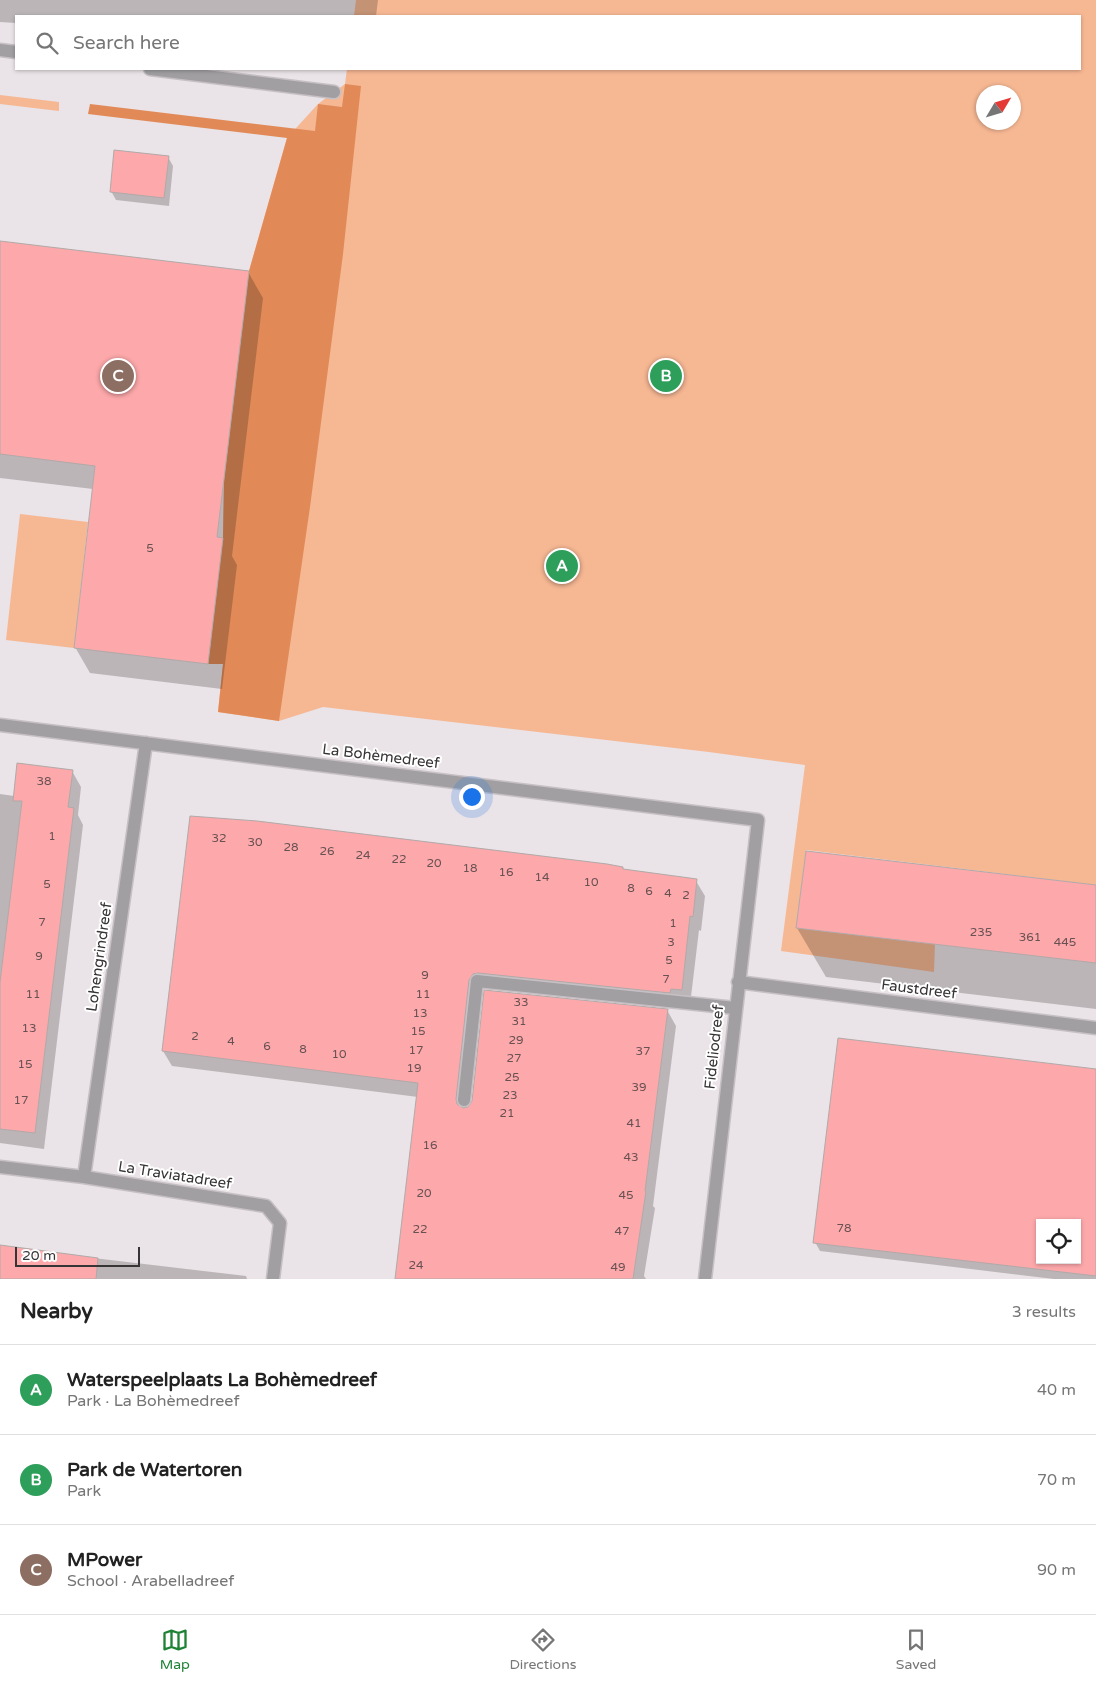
<!DOCTYPE html>
<meta charset="utf-8">
<style>
body{margin:0;font-family:"Varela Round",sans-serif;background:#f2f2f2;color:#222}
.controls{position:absolute;right:15px;bottom:15px;display:grid;overflow:hidden;border-radius:0px;box-shadow:0 1px 4px #0004}
.controls button{width:45px;height:45px;display:grid;place-items:center;padding:0;border:0;border-bottom:1px solid #e0e0e0;background:#fff;color:#222;font:25px sans-serif}
.compass{position:absolute;left:976px;top:85px;width:45px;height:45px;border-radius:50%;background:#fff;box-shadow:0 1px 4px #0004;rotate:52deg}
.scale{position:absolute;left:15px;bottom:12px;width:125px;box-sizing:border-box;padding-left:5px;border:2px solid #373436;border-top:0;font-size:14px;line-height:18px;white-space:nowrap;color:#373436;-webkit-text-stroke:4px #fff;paint-order:stroke}
.you{position:absolute;left:471px;top:796px;width:18px;height:18px;margin:-12px;border:4px solid #fff;border-radius:50%;background:#1a73e8;box-shadow:0 0 0 8px #1a73e833}
.badge{display:grid;place-items:center;width:32px;height:32px;border-radius:50%;background:#1e8235;color:#fff;font-size:16px;font-weight:700}
.pin{position:absolute;translate:-50% -50%;border:2px solid #fff;box-shadow:0 1px 5px #0006}
.list{margin:0;padding:0;list-style:none}
h2{display:flex;justify-content:space-between;align-items:center;height:65px;margin:0;padding:0 20px;font-size:21px}
h2 small{font-size:16px;font-weight:400;color:#767676}
.list li{display:grid;grid-template-columns:32px 1fr auto;gap:15px;align-items:center;box-sizing:border-box;height:90px;padding:0 20px;border-top:1px solid #e0e0e0}
.list b{display:block;font-size:19px;white-space:nowrap}
.list p{margin:0;font-size:16px;white-space:nowrap;color:#767676}
.list em{font-size:16px;font-style:normal;color:#767676}
.icon{flex:none;width:28px;height:28px;fill:none;stroke:currentColor;stroke-width:2;stroke-linecap:round;stroke-linejoin:round}
.map{position:relative;flex:none;width:1096px;height:1279px;overflow:hidden}
.search{position:absolute;background:#fff;box-shadow:0 1px 4px #0004;left:15px;right:15px;top:15px;height:55px;display:flex;align-items:center;gap:12px;box-sizing:border-box;padding:0 18px;border-radius:0px;color:#767676;font-size:19px}
.sheet{height:335px;background:#fff}
nav{display:flex;justify-content:space-around;align-items:center;box-sizing:border-box;height:70px;border-top:1px solid #e0e0e0;background:#fff;font-size:14px;color:#767676}
nav a{display:grid;justify-items:center;gap:2px}
nav .on{color:#1e8235}
.map>svg:first-child{display:block}
.green{fill:#f6b793;fill-rule:evenodd}
.forest{fill:#e18a57}
.shadow{fill:#0003;fill-rule:evenodd}
.building{fill:#fda8aa;stroke:#b1a9a9;fill-rule:evenodd}
.lines{fill:none;stroke-linecap:round;stroke-linejoin:round}
.service-casing{stroke:#c6c0c4;stroke-width:15}
.minor-casing{stroke:#c6c0c4;stroke-width:15}
.service{stroke:#a19fa2;stroke-width:12}
.minor{stroke:#a19fa2;stroke-width:12}
.labels{text-anchor:middle;dominant-baseline:central;stroke-width:4;stroke-linejoin:round;paint-order:stroke}
.number-label{font-size:12px;fill:#685153}
.street-label{font-size:15px;fill:#373436;stroke:#fff}
</style>
<div class="map">
<svg width="1096" height="1279" viewBox="0 0 1096 1279">
<rect width="100%" height="100%" fill="#eae3e7"/>
<path class="green" d="M 356,0 L 1096,0 L 1096,885 L 806,850 L 796,928 L 935,944 L 934,972 L 781,951 L 805,765 L 709,752 L 323,707 L 279,721 L 218,712 L 223,664 L 208,664 L 223,538 L 224,481 L 249,271 L 287,138 L 318,104 L 345,84 L 347,69 L 1080,69 L 1080,16 L 354,16 ZM 984,92 L 1014,92 L 1014,122 L 984,122 Z
M 0,95 L 59,102 L 59,111 L 0,104 Z
M 20,514 L 88,522 L 74,648 L 6,640 Z"/>
<path class="forest" d="M 345,84 L 361,86 L 343,254 L 310,507 L 279,721 L 218,712 L 223,664 L 208,664 L 223,538 L 224,481 L 249,271 L 287,138 L 88,114 L 90,104 L 315,131 L 318,104 L 342,107 Z"/>
<path class="shadow" d="M 0,0 L 378,0 L 376,16 L 16,16 L 16,23 L 0,22 Z
M 168,157 L 173,166 L 169,206 L 116,200 L 111,191 Z
M 0,242 L 248,272 L 263,298 L 232,556 L 237,565 L 222,689 L 90,673 L 75,647 L 93,489 L 0,478 Z
M 72,771 L 81,787 L 78,815 L 83,825 L 44,1149 L 0,1143 L 0,794 L 14,796 Z
M 624,871 L 696,881 L 705,896 L 701,931 L 699,930 L 690,1005 L 487,988 L 482,989 L 477,996 L 465,1109 L 667,1010 L 676,1026 L 653,1206 L 655,1208 L 644,1276 L 646,1279 L 397,1279 L 418,1097 L 172,1066 L 163,1051 Z
M 1096,887 L 1096,1009 L 826,977 L 797,928 Z
M 1096,1070 L 1096,1279 L 1054,1279 L 820,1251 L 815,1242 ZM 1040,1223 L 1077,1223 L 1077,1260 L 1040,1260 Z
M 0,1247 L 246,1276 L 247,1279 L 0,1279 Z"/>
<path class="building" d="M 114,150 L 169,156 L 164,198 L 110,192 Z
M 0,241 L 249,271 L 217,537 L 223,538 L 208,664 L 74,648 L 95,466 L 0,454 Z
M 17,763 L 73,770 L 68,807 L 74,808 L 35,1133 L 0,1129 L 0,982 L 22,801 L 13,801 Z
M 190,816 L 257,821 L 558,858 L 607,864 L 623,867 L 623,869 L 697,879 L 693,917 L 690,916 L 682,990 L 671,989 L 670,993 L 478,973 L 473,974 L 469,980 L 456,1099 L 457,1104 L 463,1108 L 468,1107 L 472,1101 L 484,990 L 668,1009 L 645,1191 L 646,1191 L 633,1279 L 395,1279 L 418,1083 L 162,1051 Z
M 806,851 L 1096,885 L 1096,963 L 796,928 Z
M 838,1038 L 1096,1069 L 1096,1276 L 813,1243 ZM 1040,1223 L 1077,1223 L 1077,1260 L 1040,1260 Z
M 0,1245 L 98,1258 L 96,1279 L 0,1279 Z"/>
<g class="lines">
<defs>
<path id="service" d="M 464,1100 L 477,981 L 735,1008"/>
<path id="minor" d="M 0,50 L 16,52
M 150,69 L 334,92
M 0,725 L 758,820 L 705,1279
M 738,982 L 1096,1028
M 0,1167 L 84,1177 L 266,1206 L 280,1223 L 273,1279
M 84,1177 L 146,743"/>
</defs>
<use href="#service" class="service-casing"/>
<use href="#minor" class="minor-casing"/>
<use href="#service" class="service"/>
<use href="#minor" class="minor"/>
</g>
<g class="labels">
<g class="number-label">
<text x="150" y="548">5</text>
<text x="44" y="781">38</text>
<text x="52" y="836">1</text>
<text x="219" y="838">32</text>
<text x="255" y="842">30</text>
<text x="291" y="847">28</text>
<text x="327" y="851">26</text>
<text x="363" y="855">24</text>
<text x="399" y="859">22</text>
<text x="434" y="863">20</text>
<text x="470" y="868">18</text>
<text x="506" y="872">16</text>
<text x="542" y="877">14</text>
<text x="591" y="882">10</text>
<text x="47" y="884">5</text>
<text x="631" y="888">8</text>
<text x="649" y="891">6</text>
<text x="668" y="893">4</text>
<text x="686" y="895">2</text>
<text x="42" y="922">7</text>
<text x="673" y="923">1</text>
<text x="981" y="932">235</text>
<text x="1030" y="937">361</text>
<text x="671" y="942">3</text>
<text x="1065" y="942">445</text>
<text x="39" y="956">9</text>
<text x="669" y="960">5</text>
<text x="425" y="975">9</text>
<text x="666" y="979">7</text>
<text x="33" y="994">11</text>
<text x="423" y="994">11</text>
<text x="521" y="1002">33</text>
<text x="420" y="1013">13</text>
<text x="519" y="1021">31</text>
<text x="29" y="1028">13</text>
<text x="418" y="1031">15</text>
<text x="195" y="1036">2</text>
<text x="516" y="1040">29</text>
<text x="231" y="1041">4</text>
<text x="267" y="1046">6</text>
<text x="303" y="1049">8</text>
<text x="416" y="1050">17</text>
<text x="643" y="1051">37</text>
<text x="339" y="1054">10</text>
<text x="514" y="1058">27</text>
<text x="25" y="1064">15</text>
<text x="414" y="1068">19</text>
<text x="512" y="1077">25</text>
<text x="639" y="1087">39</text>
<text x="510" y="1095">23</text>
<text x="21" y="1100">17</text>
<text x="507" y="1113">21</text>
<text x="634" y="1123">41</text>
<text x="430" y="1145">16</text>
<text x="631" y="1157">43</text>
<text x="424" y="1193">20</text>
<text x="626" y="1195">45</text>
<text x="844" y="1228">78</text>
<text x="420" y="1229">22</text>
<text x="622" y="1231">47</text>
<text x="416" y="1265">24</text>
<text x="618" y="1267">49</text>
</g>
<g class="street-label">
<text transform="translate(381 756) rotate(7)">La Bohèmedreef</text>
<text transform="translate(99 957) rotate(-82)">Lohengrindreef</text>
<text transform="translate(919 989) rotate(7)">Faustdreef</text>
<text transform="translate(714 1047) rotate(-84)">Fideliodreef</text>
<text transform="translate(175 1175) rotate(9)">La Traviatadreef</text>
</g>
</g>
</svg>
<div class="controls">
<button><svg class="icon" aria-label="locate" viewBox="0 0 24 24"><circle cx="12" cy="12" r="6"/><path d="M12 2v4M12 18v4M2 12h4M18 12h4"/></svg></button>
</div>
<svg class="compass" viewBox="-18 -18 36 36"><path d="M0-13l5 13h-10z" fill="#e53935"/><path d="M0 13l5-13h-10z" fill="#767676"/></svg>
<div class="scale">20 m</div>
<div class="you"></div>
<div class="pin badge" style="left:562px;top:566px;background:#2e9e5b">A</div>
<div class="pin badge" style="left:666px;top:376px;background:#2e9e5b">B</div>
<div class="pin badge" style="left:118px;top:376px;background:#8d6e63">C</div>
<div class="search"><svg class="icon" aria-label="search" viewBox="0 0 24 24"><circle cx="10" cy="10" r="6"/><path d="M15 15l6 6"/></svg>Search here</div>
</div>
<section class="sheet">
<h2>Nearby<small>3 results</small></h2>
<ul class="list">
<li><span class="badge" style="background:#2e9e5b">A</span><div><b>Waterspeelplaats La Bohèmedreef</b><p>Park · La Bohèmedreef</p></div><em>40 m</em></li>
<li><span class="badge" style="background:#2e9e5b">B</span><div><b>Park de Watertoren</b><p>Park</p></div><em>70 m</em></li>
<li><span class="badge" style="background:#8d6e63">C</span><div><b>MPower</b><p>School · Arabelladreef</p></div><em>90 m</em></li>
</ul>
</section>
<nav>
<a class="on"><svg class="icon" aria-label="map" viewBox="0 0 24 24"><path d="M3 6l6-2 6 2 6-2v14l-6 2-6-2-6 2zM9 4v14M15 6v14"/></svg>Map</a>
<a><svg class="icon" aria-label="directions" viewBox="0 0 24 24"><path d="M12 3l9 9-9 9-9-9zM9 14v-3h6M13 9l2 2-2 2"/></svg>Directions</a>
<a><svg class="icon" aria-label="saved" viewBox="0 0 24 24"><path d="M7 4h10v16l-5-4-5 4z"/></svg>Saved</a>
</nav>
